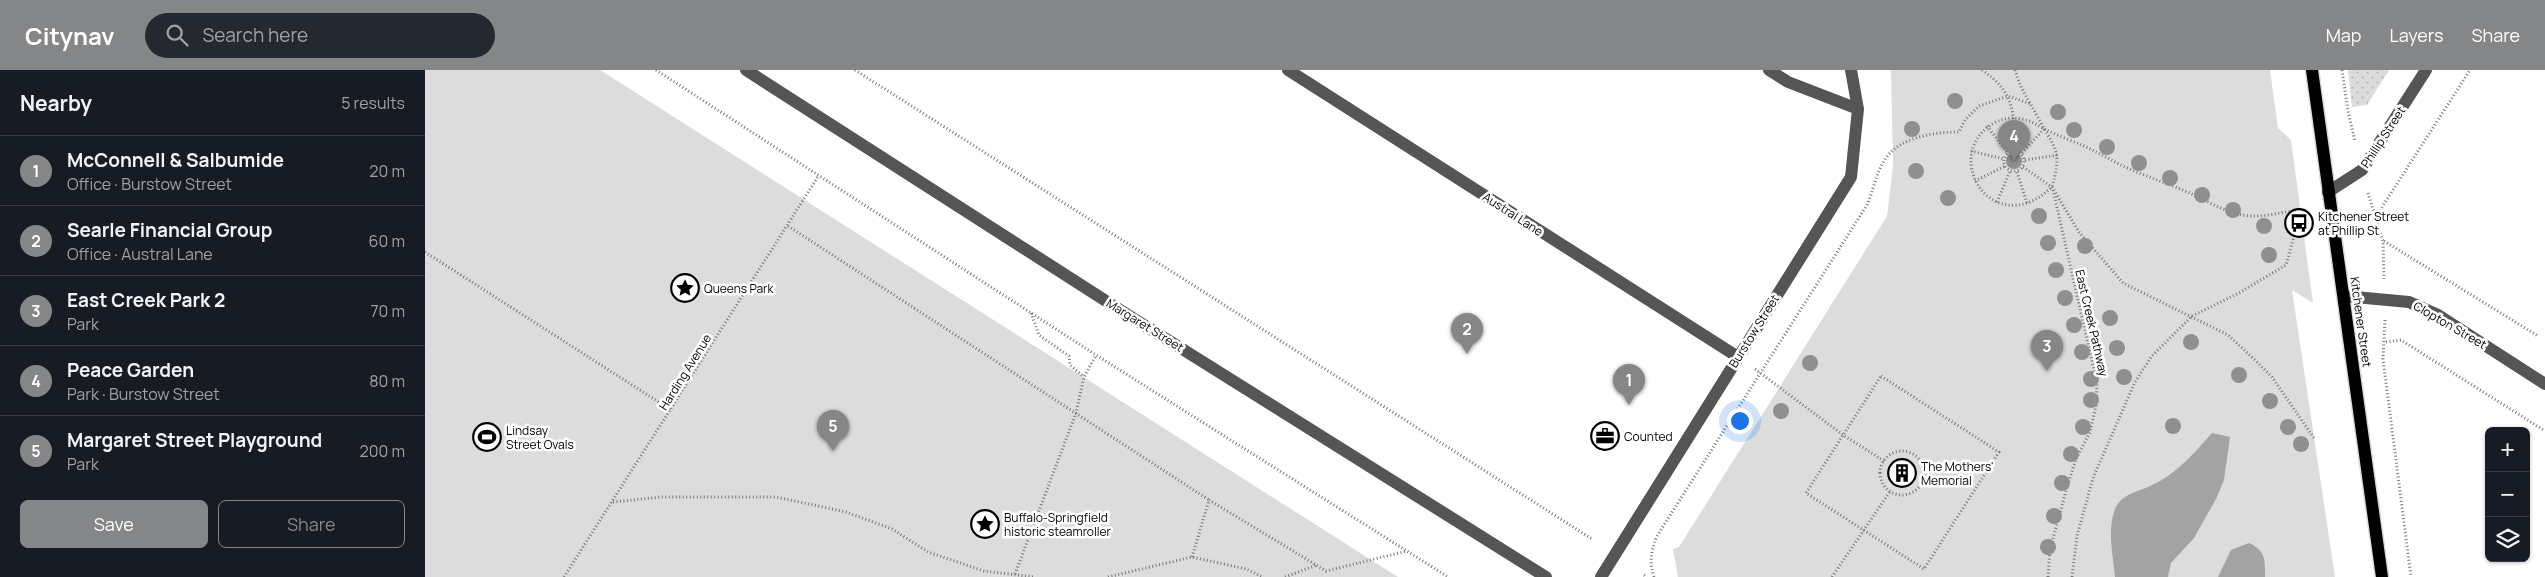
<!DOCTYPE html>
<meta charset="utf-8">
<style>
body{margin:0;font-family:Manrope,sans-serif;background:#242831;color:#f1f3f6}
.controls{position:absolute;right:15px;bottom:15px;display:grid;overflow:hidden;border-radius:8px;box-shadow:0 1px 4px #0004}
.controls button{width:45px;height:45px;display:grid;place-items:center;padding:0;border:0;border-bottom:1px solid #363941;background:#171b24;color:#f1f3f6;font:25px sans-serif}
.you{position:absolute;left:1314px;top:350px;width:18px;height:18px;margin:-12px;border:4px solid #fff;border-radius:50%;background:#1a73e8;box-shadow:0 0 0 8px #1a73e833}
.badge{display:grid;place-items:center;width:32px;height:32px;border-radius:50%;background:#858687;color:#fff;font-size:16px;font-weight:700}
.pin{position:absolute;translate:-50% -41px;filter:drop-shadow(0 1px 2px #0008)}
.pin::after{content:'';position:absolute;top:26px;width:18px;height:15px;background:inherit;clip-path:polygon(0 0,100% 0,50% 100%)}
.list{margin:0;padding:0;list-style:none}
h2{display:flex;justify-content:space-between;align-items:center;height:65px;margin:0;padding:0 20px;font-size:21px}
h2 small{font-size:16px;font-weight:400;color:#9ea1a6}
.list li{display:grid;grid-template-columns:32px 1fr auto;gap:15px;align-items:center;box-sizing:border-box;height:70px;padding:0 20px;border-top:1px solid #363941}
.list b{display:block;font-size:19px;white-space:nowrap}
.list p{margin:0;font-size:16px;white-space:nowrap;color:#9ea1a6}
.list em{font-size:16px;font-style:normal;color:#9ea1a6}
.actions{display:flex;gap:10px;padding:15px 20px}
.actions a{flex:1;padding:11px 0;border:1px solid #858687;border-radius:8px;text-align:center;font-size:18px;color:#858687}
.actions .main{background:#858687;color:#fff}
.icon{flex:none;width:28px;height:28px;fill:none;stroke:currentColor;stroke-width:2;stroke-linecap:round;stroke-linejoin:round}
.map{position:relative;flex:none;width:2120px;height:507px;overflow:hidden}
header{display:flex;align-items:center;gap:30px;box-sizing:border-box;height:70px;padding:0 25px;background:#858687;color:#fff}
header strong{font-size:24px}
nav{display:flex;gap:28px;margin-inline-start:auto;font-size:18px}
.search{width:350px;height:45px;background:#242831;display:flex;align-items:center;gap:12px;box-sizing:border-box;padding:0 18px;border-radius:28px;color:#9ea1a6;font-size:19px}
main{display:flex}
aside{flex:1;background:#171b24}
.map>svg:first-child{display:block}
.grass{fill:url(#grass-dots)}
.park{fill:#dcdcdc}
.water{fill:#a3a3a3}
.lines{fill:none;stroke-linecap:round;stroke-linejoin:round}
.major-casing{stroke:#dbdbdb;stroke-width:15}
.path{stroke:#777;stroke-width:3;stroke-dasharray:1 2.5;stroke-linecap:butt}
.minor{stroke:#555;stroke-width:12}
.major{stroke:#000;stroke-width:12}
.tree{fill:#8f8f8f}
.labels{text-anchor:middle;dominant-baseline:central;stroke-width:5;stroke-linejoin:round;paint-order:stroke}
.street-label{font-size:12px;fill:#000;stroke:#fff}
.poi-label{font-size:12px;fill:#000;stroke:#fff;text-anchor:start}
</style>
<header>
<strong>Citynav</strong>
<div class="search"><svg class="icon" aria-label="search" viewBox="0 0 24 24"><circle cx="10" cy="10" r="6"/><path d="M15 15l6 6"/></svg>Search here</div>
<nav><a>Map</a><a>Layers</a><a>Share</a></nav>
</header>
<main>
<aside>
<h2>Nearby<small>5 results</small></h2>
<ul class="list">
<li><span class="badge">1</span><div><b>McConnell &amp; Salbumide</b><p>Office · Burstow Street</p></div><em>20 m</em></li>
<li><span class="badge">2</span><div><b>Searle Financial Group</b><p>Office · Austral Lane</p></div><em>60 m</em></li>
<li><span class="badge">3</span><div><b>East Creek Park 2</b><p>Park</p></div><em>70 m</em></li>
<li><span class="badge">4</span><div><b>Peace Garden</b><p>Park · Burstow Street</p></div><em>80 m</em></li>
<li><span class="badge">5</span><div><b>Margaret Street Playground</b><p>Park</p></div><em>200 m</em></li>
</ul>
<div class="actions"><a class="main">Save</a><a>Share</a></div>
</aside>
<div class="map">
<svg width="2120" height="507" viewBox="0 0 2120 507">
<defs>
<pattern id="grass-dots" width="8" height="8" patternUnits="userSpaceOnUse" patternTransform="scale(1.25)"><rect width="8" height="8" fill="#dcdcdc"/><path d="M2 2h.1M6 6h.1" fill="none" stroke="#bbb" stroke-width="1.8" stroke-linecap="round"/></pattern>
</defs>
<rect width="100%" height="100%" fill="#fff"/>
<path class="grass" d="M 1923,0 L 1964,0 L 1942,35 L 1927,37 Z"/>
<path class="park" d="M 0,0 L 175,0 L 973,507 L 0,507 Z
M 1466,0 L 1845,0 L 1853,58 L 1866,70 L 1888,233 L 1867,220 L 1910,507 L 1253,507 L 1248,479 L 1254,477 L 1462,146 L 1468,96 Z"/>
<path class="water" d="M 1787,363 L 1805,367 L 1799,410 L 1791,429 L 1769,468 L 1746,493 L 1743,507 L 1690,507 C 1688,485 1682,460 1690,439 C 1697,423 1714,422 1727,415 C 1753,403 1769,383 1787,363 Z
M 1824,473 C 1841,481 1840,490 1840,507 L 1793,507 L 1806,480 Z"/>
<g class="lines">
<defs>
<path id="major" d="M 1887,0 L 1957,507"/>
</defs>
<use href="#major" class="major-casing"/>
<path class="path" d="M 231,0 L 671,285 L 1023,507
M 430,0 L 1167,469
M 1557,0 C 1590,22 1590,45 1589,81
M 1590,0 L 1595,15 L 1617,55 C 1633,82 1636,85 1627,117 C 1620,123 1612,130 1602,133 C 1552,149 1522,77 1571,52 C 1585,45 1602,48 1614,56 C 1628,64 1645,70 1659,76 C 1672,82 1684,89 1696,95 C 1717,105 1739,112 1760,121 C 1781,130 1803,145 1827,146 C 1842,147 1860,141 1876,140
M 1917,0 L 1923,41 L 1930,71
M 1562,56 L 1583,83
M1579 91a10 10 0 1 1 20 0a10 10 0 1 1-20 0Z
M 1546,81 L 1579,89
M 1597,83 L 1619,59
M 1600,90 L 1633,85
M 1598,97 L 1627,117 L 1654,162 L 1698,213 L 1803,265 L 1829,289 L 1847,307 L 1889,368
M 1592,102 L 1602,133
M 1550,111 L 1580,96
M 1943,123 L 1958,171 L 1959,209
M 1572,132 L 1585,101
M 1950,150 L 1959,134 L 2045,0
M 363,156 L 784,430
M 1959,171 L 2113,266
M 0,182 L 246,340
M 606,243 L 614,265 L 644,286 L 645,295 L 659,307
M 1960,250 L 1958,289 L 1986,507
M 1961,272 L 1976,270 L 2120,361
M 1330,299 L 1418,365 L 1459,391
M 1456,306 L 1574,382 L 1499,499 L 1381,423 Z
M1455 403a22 22 0 1 1 44 0a22 22 0 1 1-44 0Z
M 188,432 L 236,427 L 351,427 L 421,442 L 467,459 L 503,482 L 559,501 L 609,507
M 767,487 L 784,430 L 901,501 L 982,481
M 590,504 L 651,343 L 659,307 L 671,285
M 1219,505 L 1222,507
M 139,507 L 394,105
M 683,507 L 767,487 L 821,499 L 838,507
M 860,507 L 892,495
M 1229,507 C 1224,492 1226,481 1232,466 L 1442,135 C 1448,121 1451,104 1459,91 C 1473,67 1509,62 1534,62 L 1540,50 L 1554,36 L 1583,26 L 1606,34
M 1407,507 L 1466,420
M 1623,507 L 1625,480 L 1642,417 L 1651,389 L 1665,362 L 1671,336 L 1672,313 L 1628,120
M 1647,507 L 1652,466 L 1668,408 L 1710,312 L 1726,287 L 1767,246 L 1814,223 L 1861,195 L 1870,162 L 1866,141"/>
<path class="minor" d="M 321,0 L 695,240 L 1121,507
M 863,0 L 1313,287
M 1344,0 L 1363,12 L 1433,39
M 1903,122 L 1937,100 L 2001,0
M 1919,226 L 1984,232 L 2013,245 L 2120,314
M 1176,507 L 1426,107 L 1433,39 L 1426,0"/>
<use href="#major" class="major"/>
</g>
<g class="tree">
<circle cx="1530" cy="31" r="8"/>
<circle cx="1633" cy="42" r="8"/>
<circle cx="1487" cy="59" r="8"/>
<circle cx="1649" cy="60" r="8"/>
<circle cx="1682" cy="77" r="8"/>
<circle cx="1589" cy="91" r="8"/>
<circle cx="1714" cy="93" r="8"/>
<circle cx="1491" cy="101" r="8"/>
<circle cx="1745" cy="108" r="8"/>
<circle cx="1777" cy="125" r="8"/>
<circle cx="1523" cy="128" r="8"/>
<circle cx="1808" cy="140" r="8"/>
<circle cx="1614" cy="146" r="8"/>
<circle cx="1839" cy="156" r="8"/>
<circle cx="1623" cy="173" r="8"/>
<circle cx="1660" cy="176" r="8"/>
<circle cx="1844" cy="185" r="8"/>
<circle cx="1631" cy="200" r="8"/>
<circle cx="1640" cy="228" r="8"/>
<circle cx="1685" cy="248" r="8"/>
<circle cx="1649" cy="255" r="8"/>
<circle cx="1766" cy="272" r="8"/>
<circle cx="1692" cy="278" r="8"/>
<circle cx="1657" cy="282" r="8"/>
<circle cx="1385" cy="293" r="8"/>
<circle cx="1814" cy="305" r="8"/>
<circle cx="1699" cy="307" r="8"/>
<circle cx="1666" cy="309" r="8"/>
<circle cx="1666" cy="330" r="8"/>
<circle cx="1845" cy="331" r="8"/>
<circle cx="1356" cy="341" r="8"/>
<circle cx="1748" cy="356" r="8"/>
<circle cx="1658" cy="357" r="8"/>
<circle cx="1863" cy="357" r="8"/>
<circle cx="1876" cy="374" r="8"/>
<circle cx="1646" cy="384" r="8"/>
<circle cx="1637" cy="413" r="8"/>
<circle cx="1629" cy="446" r="8"/>
<circle cx="1623" cy="477" r="8"/>
</g>
<defs>
<symbol id="bus-ring" viewBox="-11 -11 22 22"><circle r="9.5" fill="#fff" stroke="#000" stroke-width="1.5"/><path d="M-5-6H5V4H4V6H2V4H-2V6H-4V4H-5ZM-3.5-4V0h7V-4ZM-3.5 1.2v1.5H-2V1.2ZM2 1.2v1.5H3.5V1.2Z" fill="#000"/></symbol>
<symbol id="sight-ring" viewBox="-11 -11 22 22"><circle r="9.5" fill="#fff" stroke="#000" stroke-width="1.5"/><path d="M0-6L1.8-2.2L6-1.7L2.9 1.2L3.7 5.4L0 3.3L-3.7 5.4L-2.9 1.2L-6-1.7L-1.8-2.2Z" fill="#000"/></symbol>
<symbol id="office-ring" viewBox="-11 -11 22 22"><circle r="9.5" fill="#fff" stroke="#000" stroke-width="1.5"/><path d="M-6-3h4V-5.5h4V-3h4V5H-6ZM-1-4.5V-3h2v-1.5ZM-6 0V1H6V0Z" fill="#000"/></symbol>
<symbol id="stadium-ring" viewBox="-11 -11 22 22"><circle r="9.5" fill="#fff" stroke="#000" stroke-width="1.5"/><path d="M0-5a6.5 5 0 1 0 0 10a6.5 5 0 1 0 0-10ZM-3.5-1.8h7v3.6h-7Z" fill="#000"/></symbol>
<symbol id="building-ring" viewBox="-11 -11 22 22"><circle r="9.5" fill="#fff" stroke="#000" stroke-width="1.5"/><path d="M-4-6H4V6H1V3H-1V6H-4ZM-2.5-4.3h1.7v1.8h-1.7ZM.8-4.3h1.7v1.8H.8ZM-2.5-1h1.7V.8h-1.7ZM.8-1h1.7V.8H.8Z" fill="#000"/></symbol>
</defs>
<g fill-rule="evenodd">
<use href="#bus-ring" x="1858" y="137" width="32" height="32"/>
<use href="#sight-ring" x="244" y="202" width="32" height="32"/>
<use href="#office-ring" x="1164" y="350" width="32" height="32"/>
<use href="#stadium-ring" x="46" y="351" width="32" height="32"/>
<use href="#building-ring" x="1461" y="387" width="32" height="32"/>
<use href="#sight-ring" x="544" y="438" width="32" height="32"/>
</g>
<g class="labels">
<g class="street-label">
<text transform="translate(1958 67) rotate(-57)">Phillip Street</text>
<text transform="translate(1088 144) rotate(33)">Austral Lane</text>
<text transform="translate(1936 252) rotate(82)">Kitchener Street</text>
<text transform="translate(1667 253) rotate(77)">East Creek Pathway</text>
<text transform="translate(720 255) rotate(32)">Margaret Street</text>
<text transform="translate(2025 255) rotate(30)">Clopton Street</text>
<text transform="translate(1329 261) rotate(-58)">Burstow Street</text>
<text transform="translate(260 302) rotate(-58)">Harding Avenue</text>
</g>
<g class="poi-label">
<text x="1893" y="146">Kitchener Street<tspan x="1893" dy="14">at Phillip St</tspan></text>
<text x="279" y="218">Queens Park</text>
<text x="81" y="360">Lindsay<tspan x="81" dy="14">Street Ovals</tspan></text>
<text x="1199" y="366">Counted</text>
<text x="1496" y="396">The Mothers'<tspan x="1496" dy="14">Memorial</tspan></text>
<text x="579" y="447">Buffalo-Springfield<tspan x="579" dy="14">historic steamroller</tspan></text>
</g>
</g>
</svg>
<div class="controls">
<button>+</button>
<button>−</button>
<button><svg class="icon" aria-label="layers" viewBox="0 0 24 24"><path d="M12 4l9 5-9 5-9-5zM3 14l9 5 9-5"/></svg></button>
</div>
<div class="you"></div>
<div class="pin badge" style="left:1204px;top:335px">1</div>
<div class="pin badge" style="left:1042px;top:284px">2</div>
<div class="pin badge" style="left:1622px;top:301px">3</div>
<div class="pin badge" style="left:1589px;top:91px">4</div>
<div class="pin badge" style="left:408px;top:381px">5</div>
</div>
</main>
